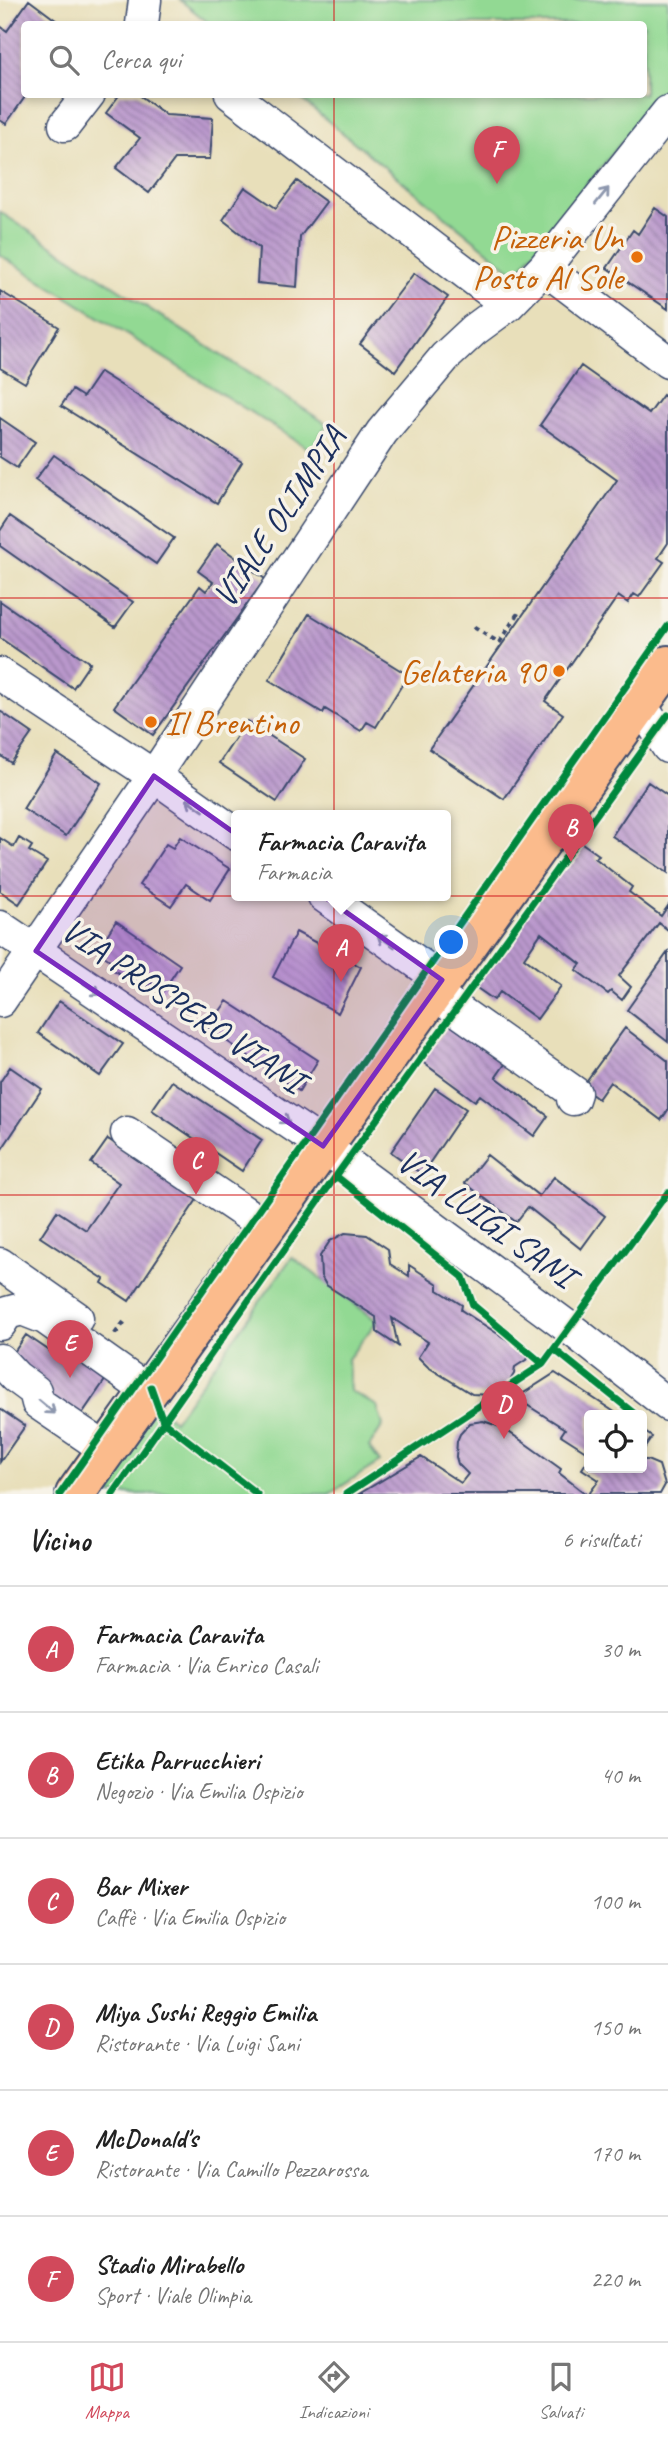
<!DOCTYPE html>
<html lang="it">
<meta charset="utf-8">
<style>
body{margin:0;font-family:Caveat,sans-serif;background:#f2f2f2;color:#222}
.controls{position:absolute;right:21px;bottom:21px;display:grid;overflow:hidden;border-radius:7px;box-shadow:0 4px 10px #0003}
.controls button{width:63px;height:63px;display:grid;place-items:center;padding:0;border:0;border-bottom:2px solid #e0e0e0;background:#fff;color:#222;font:35px sans-serif}
.you{position:absolute;left:452px;top:943px;width:24px;height:24px;margin:-18px;border:5px solid #fff;border-radius:50%;background:#1a73e8;box-shadow:0 0 0 10px #1a73e833}
.badge{display:grid;place-items:center;width:46px;height:46px;border-radius:50%;background:#d1495b;color:#fff;font-size:23px;font-weight:700}
.pin{position:absolute;translate:-50% -58px;filter:drop-shadow(0 2px 4px #0008)}
.pin::after{content:'';position:absolute;top:37px;width:24px;height:21px;background:inherit;clip-path:polygon(0 0,100% 0,50% 100%)}
.popup{position:absolute;left:231px;top:810px;width:220px;height:91px;box-sizing:border-box;display:grid;place-content:center;border-radius:7px;background:#fff;filter:drop-shadow(0 2px 5px #0005);font-size:23px;white-space:nowrap;color:#767676}
.popup b{font-size:26px;color:#222}
.popup::after{content:'';position:absolute;left:50%;top:100%;margin-left:-14px;border:14px solid transparent;border-top-color:#fff}
.list{margin:0;padding:0;list-style:none}
h2{display:flex;justify-content:space-between;align-items:center;height:91px;margin:0;padding:0 28px;font-size:30px}
h2 small{font-size:23px;font-weight:400;color:#767676}
.list li{display:grid;grid-template-columns:46px 1fr auto;gap:21px;align-items:center;box-sizing:border-box;height:126px;padding:0 28px;border-top:2px solid #e0e0e0}
.list b{display:block;font-size:26px;white-space:nowrap}
.list p{margin:0;font-size:23px;white-space:nowrap;color:#767676}
.list em{font-size:23px;font-style:normal;color:#767676}
.icon{flex:none;width:38px;height:38px;fill:none;stroke:currentColor;stroke-width:2;stroke-linecap:round;stroke-linejoin:round}
.map{position:relative;flex:none;width:668px;height:1494px;overflow:hidden}
.search{position:absolute;background:#fff;box-shadow:0 4px 10px #0003;left:21px;right:21px;top:21px;height:77px;display:flex;align-items:center;gap:18px;box-sizing:border-box;padding:0 24px;border-radius:7px;color:#767676;font-size:26px}
.sheet{height:847px;background:#fff}
nav{display:flex;justify-content:space-around;align-items:center;box-sizing:border-box;height:98px;border-top:2px solid #e0e0e0;background:#fff;font-size:19px;color:#767676}
nav a{display:grid;justify-items:center;gap:4px}
nav .on{color:#d1495b}
.map>svg:first-child{display:block}
.green{fill:#92d993;stroke:#568478;stroke-width:2}
.building{fill:url(#building-back-hatch)}
.lines{fill:none;stroke-linecap:round;stroke-linejoin:round}
.minor-casing{stroke:#3a496c;stroke-width:35}
.major-casing{stroke:#3a496c;stroke-width:42}
.path{stroke:#3a496c;stroke-width:4.5;stroke-dasharray:5 5;stroke-linecap:butt}
.minor{stroke:#fff;stroke-width:32}
.major{stroke:#fbbb8c;stroke-width:38}
.cycleway-casing{stroke:#f7f3e8;stroke-width:11}
.cycleway{stroke:#00873e;stroke-width:7}
.oneway{stroke:#8d97ae}
.marked{fill:#7b2cbf;fill-opacity:0.2;stroke:#7b2cbf;stroke-width:5;stroke-linejoin:round}
.grid{fill:none;stroke:#d62828;stroke-width:2;stroke-opacity:0.55}
.food-dot{fill:#e8710a;stroke:#f7f3e8;stroke-width:2.5}
.labels{text-anchor:middle;dominant-baseline:central;stroke-width:7;stroke-linejoin:round;paint-order:stroke}
.food-label{font-size:35px;fill:#c56008;stroke:#f7f3e8;text-anchor:end}
.street-label{font-size:35px;fill:#1b2f5e;stroke:#f7f3e8}
</style>
<div class="map">
<svg width="668" height="1494" viewBox="0 0 668 1494">
<defs>
<pattern id="building-back-hatch" width="6" height="6" patternUnits="userSpaceOnUse" patternTransform="scale(1.75)"><rect width="6" height="6" fill="#ba98cc"/><path d="M-1 5l2 2M0 0l6 6M5-1l2 2" fill="none" stroke="#967ca9"/></pattern>
</defs>
<rect width="100%" height="100%" fill="#f7f3e8"/>
<filter id="ink" filterUnits="userSpaceOnUse"><feTurbulence type="fractalNoise" baseFrequency=".0143" numOctaves="2"/><feDisplacementMap in="SourceGraphic" scale="14" xChannelSelector="R" yChannelSelector="G"/><feConvolveMatrix kernelMatrix="1 2 1 2 8 2 1 2 1" color-interpolation-filters="sRGB"/></filter>
<filter id="wash" filterUnits="userSpaceOnUse"><feTurbulence type="fractalNoise" baseFrequency=".00686" numOctaves="4" result="noise"/><feDisplacementMap in="SourceGraphic" scale="28" xChannelSelector="R" yChannelSelector="G"/><feGaussianBlur stdDeviation="1.57" result="paint"/><feColorMatrix in="noise" values="0 0 0 0 0 0 0 0 0 0 0 0 0 0 0 0 0 1.4 0 .05"/><feComposite in="paint" operator="in"/></filter>
<g filter="url(#wash)">
<rect width="100%" height="100%" fill="#e8dfba"/>
<path class="green" d="M 180,0 L 668,0 L 668,84 L 516,274 L 296,95 L 644,94 L 644,24 L 210,24 Z
M 0,212 L 327,424 L 311,450 L 0,255 Z
M 292,1257 L 377,1321 L 348,1359 L 350,1391 L 377,1406 L 383,1425 L 369,1447 L 380,1462 L 329,1494 L 96,1494 L 156,1406 L 174,1421 Z"/>
<g id="blocks">
<path class="building" d="M 29,0 L 57,21 L 55,24 L 24,24 L 24,94 L 27,94 L 6,124 L 0,120 L 0,26 L 7,31 Z
M 120,94 L 138,94 L 166,115 L 213,118 L 210,159 L 175,159 L 149,193 L 116,168 L 140,138 L 106,113 Z
M 297,181 L 326,202 L 300,237 L 297,287 L 257,283 L 259,248 L 223,220 L 245,187 L 276,208 Z
M 655,208 L 668,217 L 668,309 L 607,268 L 633,230 L 638,234 Z
M 414,273 L 448,297 L 395,371 L 360,344 Z
M 0,291 L 59,327 L 25,383 L 0,368 Z
M 581,366 L 649,414 L 663,395 L 668,399 L 668,543 L 658,558 L 664,562 L 639,597 L 634,594 L 628,603 L 618,596 L 545,701 L 563,714 L 504,799 L 429,749 L 617,480 L 540,425 Z
M 100,372 L 242,462 L 217,503 L 61,406 L 72,390 L 83,397 Z
M 0,418 L 35,442 L 17,468 L 0,457 Z
M 54,455 L 174,538 L 156,564 L 35,480 Z
M 10,516 L 133,602 L 115,627 L 0,546 L 0,531 Z
M 217,544 L 265,579 L 153,735 L 114,707 L 200,586 L 206,591 L 213,582 L 198,571 Z
M 0,601 L 90,663 L 73,688 L 0,638 Z
M 309,614 L 408,675 L 376,727 L 367,722 L 361,731 L 325,709 L 323,713 L 269,680 Z
M 0,711 L 32,733 L 11,763 L 0,755 Z
M 247,721 L 305,759 L 277,802 L 219,763 Z
M 57,754 L 101,783 L 66,836 L 23,809 Z
M 648,782 L 668,796 L 668,873 L 612,836 Z
M 180,837 L 230,869 L 210,900 L 186,884 L 171,906 L 139,885 L 166,844 L 173,848 Z
M 0,838 L 14,847 L 19,838 L 32,846 L 29,851 L 47,862 L 19,904 L 0,891 Z
M 579,841 L 599,855 L 595,858 L 632,887 L 629,892 L 661,916 L 668,906 L 668,930 L 659,923 L 619,976 L 631,987 L 622,1000 L 611,991 L 608,994 L 576,970 L 581,964 L 541,933 L 524,958 L 561,986 L 537,1019 L 500,992 L 494,1000 L 474,986 Z
M 116,921 L 180,965 L 163,991 L 150,982 L 145,989 L 107,966 L 110,960 L 97,951 Z
M 296,932 L 361,967 L 338,1013 L 273,977 Z
M 668,952 L 668,1042 L 627,1010 Z
M 59,1001 L 123,1044 L 100,1076 L 38,1033 Z
M 227,1001 L 318,1060 L 299,1091 L 208,1028 Z
M 449,1024 L 505,1064 L 496,1077 L 548,1116 L 534,1136 L 480,1095 L 475,1101 L 421,1061 Z
M 625,1028 L 668,1061 L 668,1110 L 661,1120 L 610,1082 L 598,1099 L 582,1087 Z
M 10,1067 L 42,1089 L 0,1152 L 0,1082 Z
M 172,1081 L 262,1140 L 242,1171 L 152,1110 Z
M 435,1088 L 466,1109 L 422,1174 L 391,1152 Z
M 108,1139 L 164,1178 L 170,1170 L 202,1192 L 129,1301 L 102,1283 L 104,1279 L 40,1237 L 57,1211 L 86,1230 L 119,1183 L 91,1163 Z
M 487,1155 L 539,1196 L 554,1177 L 605,1216 L 581,1249 L 528,1207 L 516,1222 L 465,1183 Z
M 345,1233 L 367,1235 L 388,1249 L 390,1264 L 409,1276 L 409,1265 L 438,1284 L 438,1290 L 462,1305 L 461,1310 L 532,1356 L 515,1367 L 514,1374 L 504,1390 L 491,1395 L 472,1394 L 428,1367 L 418,1357 L 428,1342 L 392,1318 L 398,1346 L 377,1332 L 376,1317 L 326,1285 L 321,1276 L 320,1256 L 330,1241 Z
M 26,1335 L 69,1364 L 82,1345 L 114,1367 L 75,1424 L 43,1402 L 51,1390 L 8,1361 Z
M 555,1373 L 619,1415 L 589,1415 L 589,1453 L 561,1435 L 565,1429 L 516,1398 Z
M 0,1409 L 25,1426 L 0,1462 Z
M 483,1421 L 501,1427 L 522,1441 L 561,1469 L 559,1473 L 586,1494 L 359,1494 L 421,1457 L 461,1483 L 468,1474 L 458,1464 L 456,1457 L 457,1441 L 460,1434 L 470,1423 Z
M 642,1430 L 652,1437 L 642,1452 Z
M 589,1458 L 589,1468 L 642,1468 L 642,1460 L 647,1460 L 659,1465 L 665,1485 L 660,1494 L 589,1494 L 599,1480 L 582,1469 Z"/>
</g>
</g>
<g filter="url(#ink)">
<use href="#blocks" fill-opacity="0" stroke="#3a496c" stroke-width="2"/>
<g class="lines">
<defs>
<path id="minor" d="M 142,24 L 145,0
M 231,94 L 508,305
M 65,125 L 89,94
M 544,268 L 668,362
M 0,674 L 154,776 L 236,834
M 640,704 L 668,747
M 324,896 L 442,980
M 0,927 L 311,1137 L 576,1333 L 668,1405
M 433,993 L 575,1093 L 573,1099
M 0,1001 L 154,776 L 382,432 L 445,357 L 474,330 L 508,305 L 544,268 L 668,112
M 127,1133 L 266,1227
M 0,1264 L 77,1318
M 0,1324 L 7,1313 L 22,1309 L 45,1318 L 148,1391
M 0,1360 L 16,1377 L 35,1391 L 38,1403 L 107,1450"/>
<path id="major" d="M 75,1494 L 668,665"/>
</defs>
<use href="#minor" class="minor-casing"/>
<use href="#major" class="major-casing"/>
<path class="path" d="M 474,627 L 499,643 L 517,615 L 521,617
M 115,1334 L 125,1321"/>
<use href="#minor" class="minor"/>
<use href="#major" class="major"/>
<defs>
<path id="cycleway" d="M 336,1176 L 463,1277 L 473,1305 L 543,1364
M 555,1350 L 636,1415
M 151,1387 L 163,1421 L 257,1494
M 60,1494 L 668,626
M 113,1494 L 336,1176 L 668,715
M 346,1494 L 543,1364 L 668,1192"/>
</defs>
<use href="#cycleway" class="cycleway-casing"/>
<use href="#cycleway" class="cycleway"/>
</g>
<defs><path id="oneway-shaft" d="M-6 0H5M1.5-3L5.5 0L1.5 3" fill="none" stroke-width="1.6" stroke-linecap="round" stroke-linejoin="round" transform="scale(1.75)"/></defs>
<g class="oneway">
<use href="#oneway-shaft" transform="translate(602 196) rotate(-51)"/>
<use href="#oneway-shaft" transform="translate(195 805) rotate(-145)"/>
<use href="#oneway-shaft" transform="translate(386 941) rotate(-145)"/>
<use href="#oneway-shaft" transform="translate(92 989) rotate(34)"/>
<use href="#oneway-shaft" transform="translate(281 1117) rotate(34)"/>
<use href="#oneway-shaft" transform="translate(47 1407) rotate(40)"/>
</g>
</g>
<path class="marked" d="M 154,776 L 442,980 L 323,1146 L 36,951 Z"/>
<path class="grid" d="M 334,0 L 334,24M 334,94 L 334,1494M 0,299 L 668,299M 0,598 L 668,598M 0,896 L 668,896M 0,1195 L 668,1195"/>
<g class="food-dot">
<circle cx="637" cy="257" r="7"/>
<circle cx="559" cy="671" r="7"/>
<circle cx="151" cy="722" r="7"/>
</g>
<g class="labels">
<g class="food-label">
<text x="623" y="237">Pizzeria Un<tspan x="623" dy="40">Posto Al Sole</tspan></text>
<text x="545" y="671">Gelateria 90</text>
<text x="165" y="722" text-anchor="start">Il Brentino</text>
</g>
<g class="street-label">
<text transform="translate(279 517) rotate(-56)">VIALE OLIMPIA</text>
<text transform="translate(183 1005) rotate(34)">VIA PROSPERO VIANI</text>
<text transform="translate(486 1218) rotate(36)">VIA LUIGI SANI</text>
</g>
</g>
</svg>
<div class="controls">
<button><svg class="icon" aria-label="locate" viewBox="0 0 24 24"><circle cx="12" cy="12" r="6"/><path d="M12 2v4M12 18v4M2 12h4M18 12h4"/></svg></button>
</div>
<div class="you"></div>
<div class="pin badge" style="left:341px;top:982px">A</div>
<div class="popup"><b>Farmacia Caravita</b>Farmacia</div>
<div class="pin badge" style="left:571px;top:862px">B</div>
<div class="pin badge" style="left:196px;top:1195px">C</div>
<div class="pin badge" style="left:504px;top:1439px">D</div>
<div class="pin badge" style="left:70px;top:1378px">E</div>
<div class="pin badge" style="left:497px;top:184px">F</div>
<div class="search"><svg class="icon" aria-label="search" viewBox="0 0 24 24"><circle cx="10" cy="10" r="6"/><path d="M15 15l6 6"/></svg>Cerca qui</div>
</div>
<section class="sheet">
<h2>Vicino<small>6 risultati</small></h2>
<ul class="list">
<li><span class="badge">A</span><div><b>Farmacia Caravita</b><p>Farmacia · Via Enrico Casali</p></div><em>30 m</em></li>
<li><span class="badge">B</span><div><b>Etika Parrucchieri</b><p>Negozio · Via Emilia Ospizio</p></div><em>40 m</em></li>
<li><span class="badge">C</span><div><b>Bar Mixer</b><p>Caffè · Via Emilia Ospizio</p></div><em>100 m</em></li>
<li><span class="badge">D</span><div><b>Miya Sushi Reggio Emilia</b><p>Ristorante · Via Luigi Sani</p></div><em>150 m</em></li>
<li><span class="badge">E</span><div><b>McDonald's</b><p>Ristorante · Via Camillo Pezzarossa</p></div><em>170 m</em></li>
<li><span class="badge">F</span><div><b>Stadio Mirabello</b><p>Sport · Viale Olimpia</p></div><em>220 m</em></li>
</ul>
</section>
<nav>
<a class="on"><svg class="icon" aria-label="map" viewBox="0 0 24 24"><path d="M3 6l6-2 6 2 6-2v14l-6 2-6-2-6 2zM9 4v14M15 6v14"/></svg>Mappa</a>
<a><svg class="icon" aria-label="directions" viewBox="0 0 24 24"><path d="M12 3l9 9-9 9-9-9zM9 14v-3h6M13 9l2 2-2 2"/></svg>Indicazioni</a>
<a><svg class="icon" aria-label="saved" viewBox="0 0 24 24"><path d="M7 4h10v16l-5-4-5 4z"/></svg>Salvati</a>
</nav>
